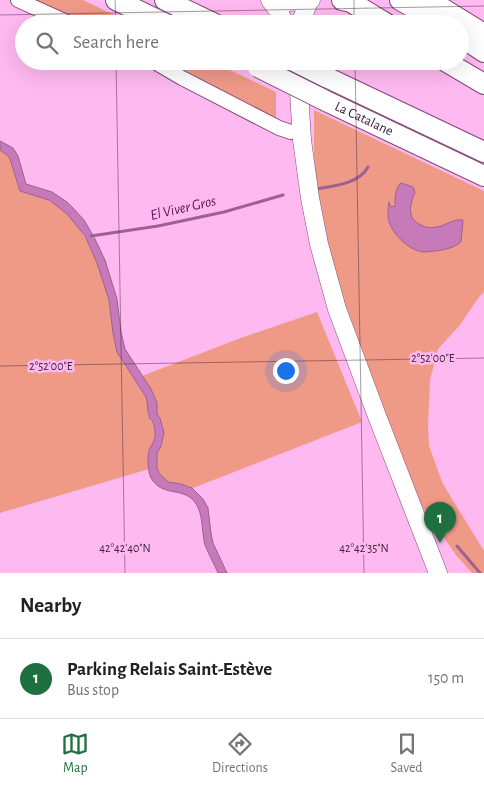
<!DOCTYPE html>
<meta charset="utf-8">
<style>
body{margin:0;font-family:"Alegreya Sans",sans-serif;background:#f6f6f6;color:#202124}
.you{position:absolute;left:285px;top:370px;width:18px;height:18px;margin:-12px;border:4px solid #fff;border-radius:50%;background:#1a73e8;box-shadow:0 0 0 8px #1a73e833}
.badge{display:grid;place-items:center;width:32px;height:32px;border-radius:50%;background:#1e7041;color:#fff;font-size:16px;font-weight:700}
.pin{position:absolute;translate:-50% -41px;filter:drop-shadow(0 1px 2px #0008)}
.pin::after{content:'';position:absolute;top:26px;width:18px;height:15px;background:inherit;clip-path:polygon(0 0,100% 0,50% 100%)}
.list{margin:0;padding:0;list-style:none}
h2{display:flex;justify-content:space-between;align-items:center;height:65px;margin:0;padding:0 20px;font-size:21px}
h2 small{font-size:16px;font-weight:400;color:#757577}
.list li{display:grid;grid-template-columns:32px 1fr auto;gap:15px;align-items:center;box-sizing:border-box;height:80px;padding:0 20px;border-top:1px solid #e0e0e0}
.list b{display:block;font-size:19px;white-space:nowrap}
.list p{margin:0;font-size:16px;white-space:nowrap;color:#757577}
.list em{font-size:16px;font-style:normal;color:#757577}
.icon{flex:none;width:28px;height:28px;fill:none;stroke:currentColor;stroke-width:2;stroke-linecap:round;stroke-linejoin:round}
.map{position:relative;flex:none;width:484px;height:573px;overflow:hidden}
.search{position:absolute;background:#fff;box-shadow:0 5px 20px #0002;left:15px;right:15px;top:15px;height:55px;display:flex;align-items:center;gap:12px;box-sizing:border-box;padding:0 18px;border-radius:28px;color:#757577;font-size:19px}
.sheet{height:145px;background:#fff}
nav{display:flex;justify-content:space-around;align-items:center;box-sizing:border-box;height:70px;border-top:1px solid #e0e0e0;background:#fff;font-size:14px;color:#757577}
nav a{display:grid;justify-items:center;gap:2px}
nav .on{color:#1e7041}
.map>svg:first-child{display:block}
.green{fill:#ef9a87}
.water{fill:#c67ab9;stroke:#9d6092}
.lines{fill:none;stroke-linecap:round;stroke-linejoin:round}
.stream{stroke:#9d6092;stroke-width:3}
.minor-casing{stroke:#844879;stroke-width:16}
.major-casing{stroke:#844879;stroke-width:19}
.highway-casing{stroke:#844879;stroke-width:22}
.minor{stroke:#fff;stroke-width:14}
.major{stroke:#fff;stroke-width:18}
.highway{stroke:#fff;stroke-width:20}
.highway-bridge-casing{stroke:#844879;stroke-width:22;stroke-linecap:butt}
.highway-bridge{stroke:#fff;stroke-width:20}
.ticks{fill:none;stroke:#3c2238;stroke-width:1;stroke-opacity:0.45}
.labels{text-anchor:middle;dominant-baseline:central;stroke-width:5;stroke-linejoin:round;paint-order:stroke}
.street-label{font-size:14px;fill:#3c2238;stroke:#feb9f0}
.water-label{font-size:15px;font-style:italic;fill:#58144f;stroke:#feb9f0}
.ticks-label{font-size:12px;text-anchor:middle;fill:#3c2238;stroke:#feb9f0;stroke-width:5;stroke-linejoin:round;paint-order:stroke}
</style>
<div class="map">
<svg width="484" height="573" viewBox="0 0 484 573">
<rect width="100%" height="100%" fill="#feb9f0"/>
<path class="green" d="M 30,0 L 83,0 L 133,24 L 83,24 Z
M 163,61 L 211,61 L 276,92 L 276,121 Z
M 314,110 L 484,191 L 484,292 L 479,297 L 460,325 L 438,349 L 430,380 L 428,425 L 429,446 L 443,484 L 484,551 L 484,573 L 472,573 L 456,555 L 415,496 L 343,307 L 326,242 L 317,196 L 314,155 Z
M 0,150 L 7,155 L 10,159 L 20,191 C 30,194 41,196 50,201 C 82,218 102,267 109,301 C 112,317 112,334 117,350 C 120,360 133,376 139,386 L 140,386 L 139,387 L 146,397 L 148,404 L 149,417 L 153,422 L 155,433 L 154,443 L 149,451 L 149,469 L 0,513 Z
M 317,312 L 362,422 L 193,488 L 181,484 L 168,482 L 159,474 L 157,468 L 157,453 L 161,446 L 164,433 L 157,414 L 157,403 L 142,376 L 238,339 Z"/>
<path class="water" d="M 0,141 L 13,148 L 18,156 L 26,184 L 52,192 L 67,202 L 74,209 L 84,220 L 95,239 L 105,260 L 117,299 L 121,332 L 125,349 L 151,389 L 157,403 L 157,414 L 160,418 L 164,433 L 161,446 L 157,453 L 157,468 L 159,473 L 168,482 L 181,484 L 192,488 L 203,499 L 208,508 L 211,533 L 213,543 L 227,573 L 218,573 C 214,564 209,555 205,545 C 201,530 204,513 194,501 C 182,487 162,497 151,478 C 148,471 147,459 149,451 C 151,445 156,440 155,433 C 155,430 154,424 153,422 C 150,416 150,422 149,415 C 147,409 148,403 146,397 L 117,352 L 113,333 L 109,300 L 97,263 L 85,236 L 68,215 L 61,209 L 49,200 L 20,191 L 10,159 L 7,155 L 0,150 Z
M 401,183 L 413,187 L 415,192 C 410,205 406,218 421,225 C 426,228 431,228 437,227 C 445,226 454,218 463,220 L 461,242 C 454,248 444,250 435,251 C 432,251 427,252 423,252 C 408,250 391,233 388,218 C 388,213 388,207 389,202 L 391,207 L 395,206 C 395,199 395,188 401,183 Z"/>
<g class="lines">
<path class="stream" d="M 316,189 C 333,186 359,184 368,167
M 91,236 L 158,226 L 224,212 L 283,195
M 457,546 L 480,573"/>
<defs>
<path id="minor" d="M 18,0 L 71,24
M 153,61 L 182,78 L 279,128 L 291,132"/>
<path id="major" d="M 270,0 L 280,13 L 284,24
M 279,0 L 288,2 L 311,0
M 300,24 L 309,1
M 298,76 L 302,140 L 310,198 L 319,244 L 337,309 L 377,416 L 438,573"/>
<g id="highway">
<path d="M 116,0 L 166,24"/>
<path d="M 165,0 L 215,24"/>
<path d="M 342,0 L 351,2 L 387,24"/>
<path d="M 400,0 L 442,24"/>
<path d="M 429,0 L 484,34"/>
<path d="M 460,36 L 484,52"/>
<path d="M 445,61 L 484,84"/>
<path d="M 326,77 L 484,152"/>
<path id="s1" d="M 326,101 L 484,176"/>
</g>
</defs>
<use href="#minor" class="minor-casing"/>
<use href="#major" class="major-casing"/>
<use href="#highway" class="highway-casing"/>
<use href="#minor" class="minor"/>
<use href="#major" class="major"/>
<use href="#highway" class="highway"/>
<defs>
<path id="highway-bridge" d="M 294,61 L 326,77
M 258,67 L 326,101"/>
</defs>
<use href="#highway-bridge" class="highway-bridge-casing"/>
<use href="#highway-bridge" class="highway-bridge"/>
</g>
<path class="ticks" d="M 115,0 L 116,24M 354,0 L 354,24M 0,15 L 484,6M 116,61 L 125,573M 355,61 L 364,573M 0,366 L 484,358"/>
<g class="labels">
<g class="street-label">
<text stroke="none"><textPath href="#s1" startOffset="42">La Catalane</textPath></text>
</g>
<g class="water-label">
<text transform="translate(183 208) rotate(-13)">El Viver Gros</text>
</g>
</g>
<g class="ticks-label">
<text x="433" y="362">2°52'00"E</text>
<text x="51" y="370">2°52'00"E</text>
<text x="125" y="552">42°42'40"N</text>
<text x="364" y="552">42°42'35"N</text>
</g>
</svg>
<div class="you"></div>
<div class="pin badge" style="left:440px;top:543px">1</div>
<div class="search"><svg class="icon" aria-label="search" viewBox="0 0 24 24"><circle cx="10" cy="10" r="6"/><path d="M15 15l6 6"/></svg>Search here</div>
</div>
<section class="sheet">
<h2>Nearby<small></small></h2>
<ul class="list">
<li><span class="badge">1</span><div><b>Parking Relais Saint-Estève</b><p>Bus stop</p></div><em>150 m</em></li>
</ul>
</section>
<nav>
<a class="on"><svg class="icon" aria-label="map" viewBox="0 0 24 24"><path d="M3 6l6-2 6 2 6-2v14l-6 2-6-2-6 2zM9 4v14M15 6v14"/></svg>Map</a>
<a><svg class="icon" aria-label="directions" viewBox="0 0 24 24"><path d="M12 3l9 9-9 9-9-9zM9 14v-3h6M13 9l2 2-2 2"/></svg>Directions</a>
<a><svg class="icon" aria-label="saved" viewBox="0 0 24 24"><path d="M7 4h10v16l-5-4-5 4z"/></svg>Saved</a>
</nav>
